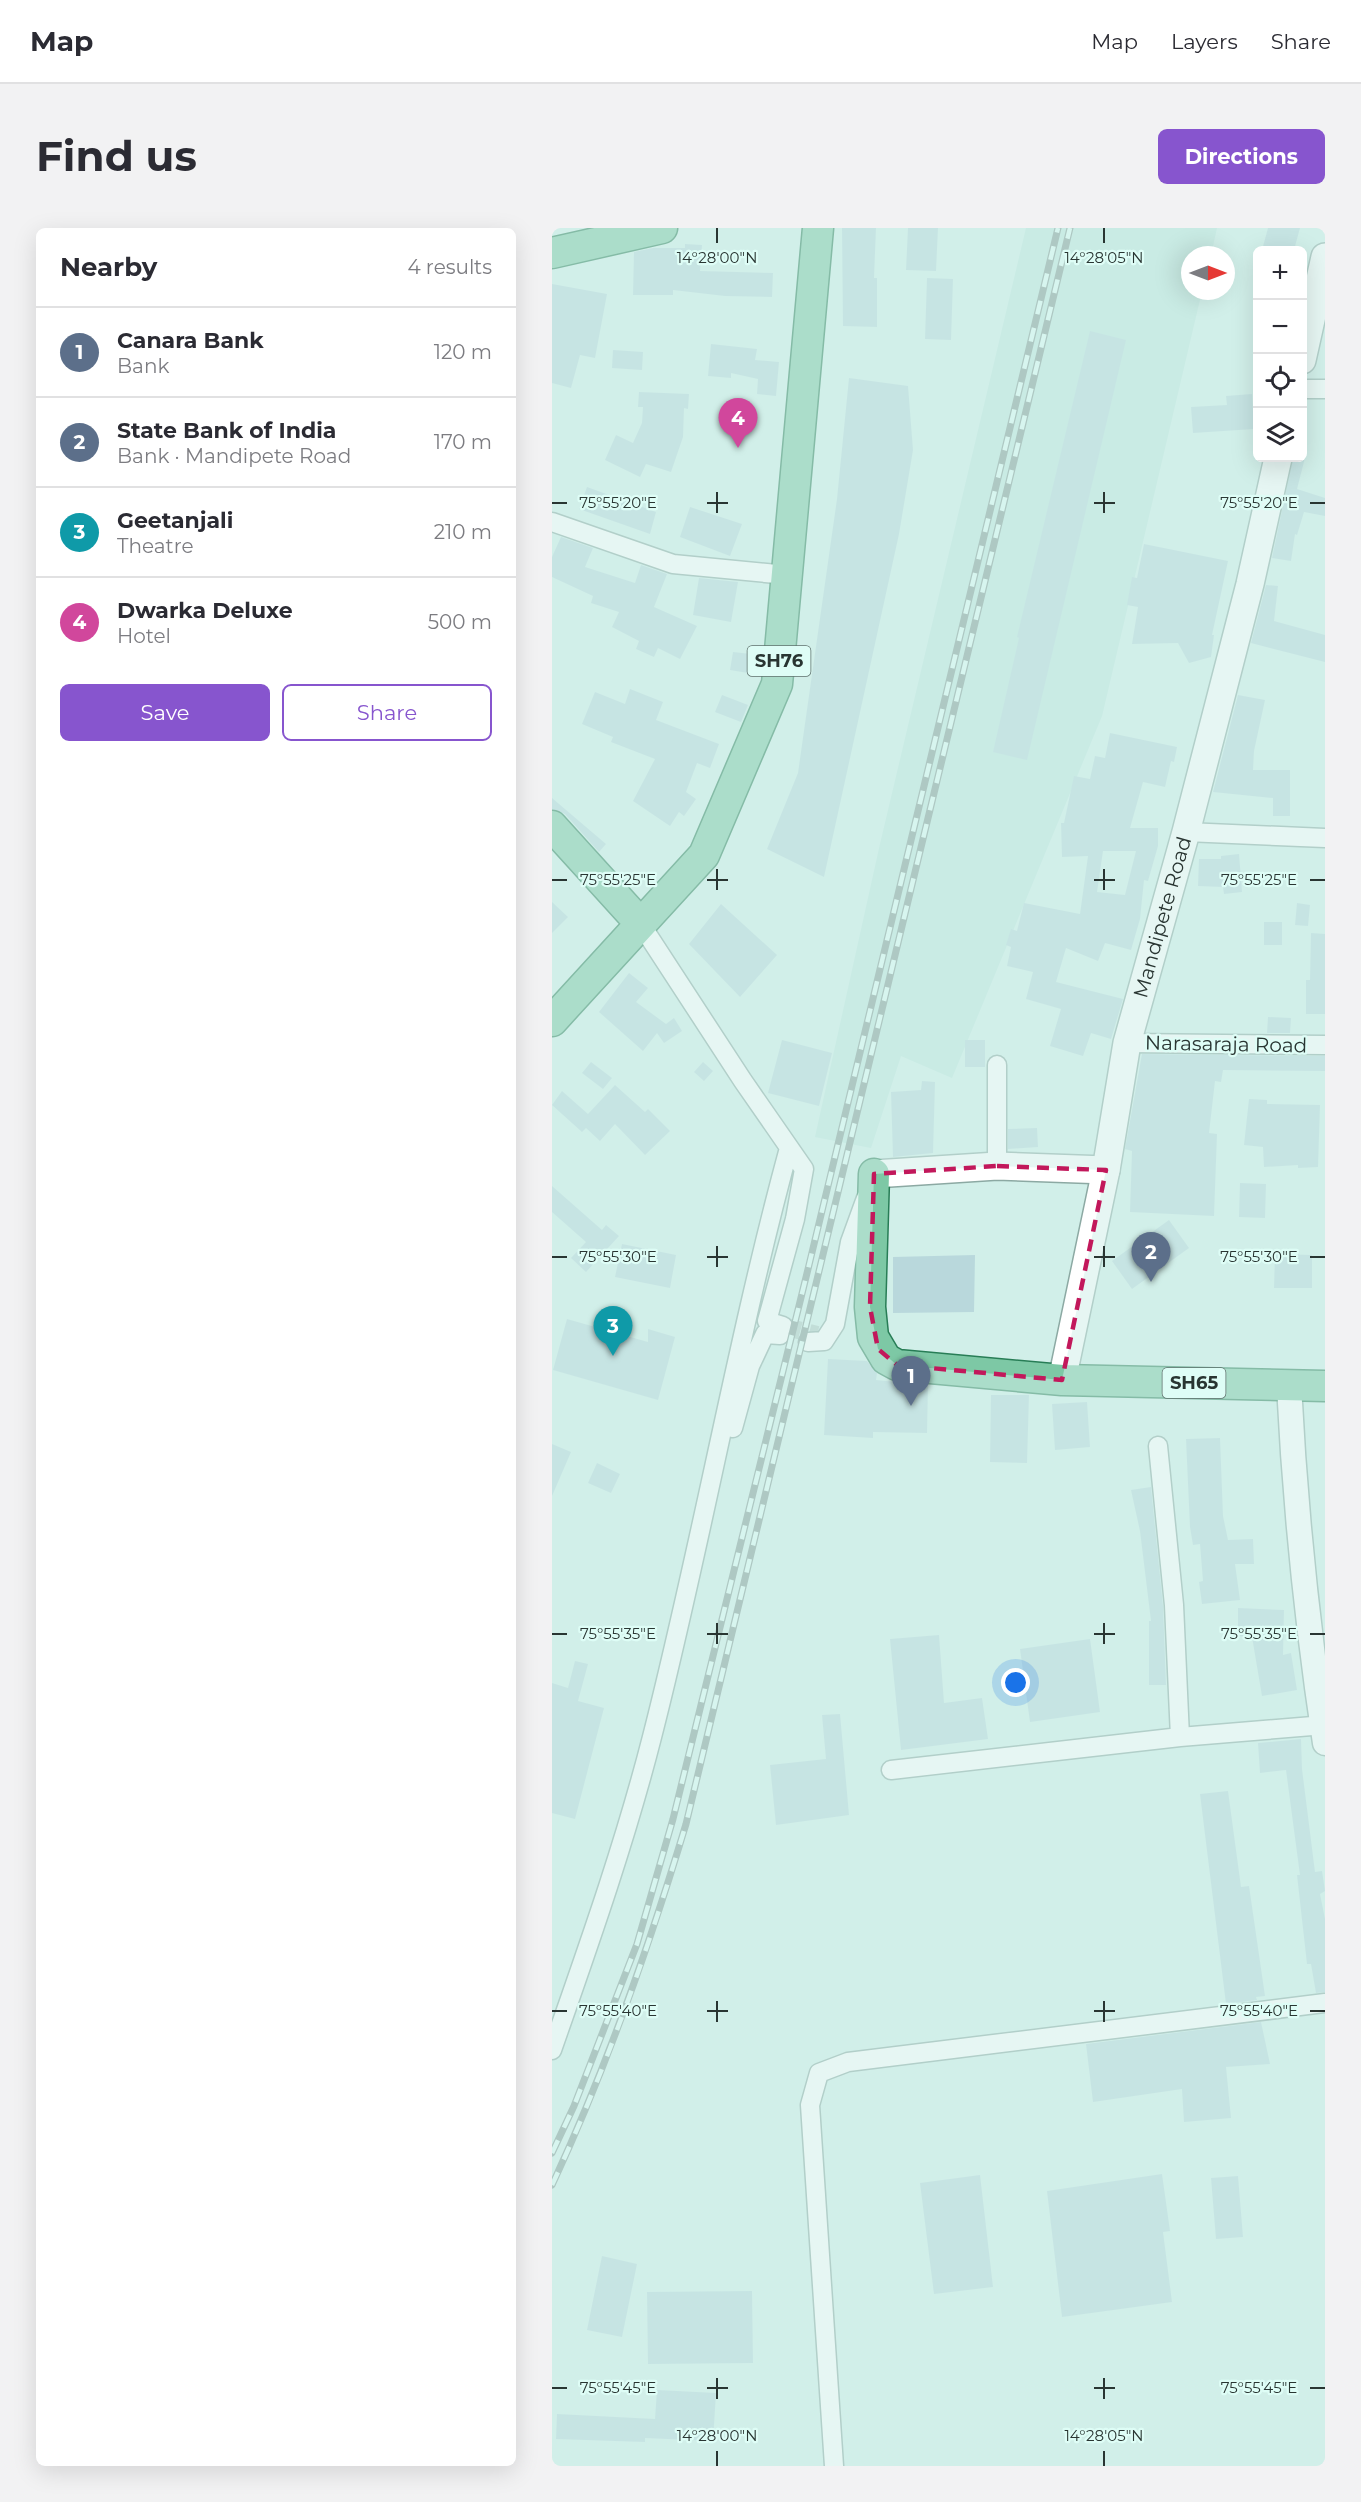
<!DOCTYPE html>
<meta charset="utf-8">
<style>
body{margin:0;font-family:Montserrat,sans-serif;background:#f2f2f3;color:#2b2b33}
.controls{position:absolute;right:18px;top:18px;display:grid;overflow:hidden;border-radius:9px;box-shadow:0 6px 24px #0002}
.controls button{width:54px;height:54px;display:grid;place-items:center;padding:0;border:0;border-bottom:2px solid #e1e1e2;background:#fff;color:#2b2b33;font:30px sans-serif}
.compass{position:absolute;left:629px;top:18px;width:54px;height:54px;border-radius:50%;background:#fff;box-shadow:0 6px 24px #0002;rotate:90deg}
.you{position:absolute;left:464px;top:1455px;width:21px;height:21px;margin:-15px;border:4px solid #fff;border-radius:50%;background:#1a73e8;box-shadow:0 0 0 9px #1a73e833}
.badge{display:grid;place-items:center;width:39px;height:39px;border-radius:50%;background:#8755ce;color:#fff;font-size:20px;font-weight:700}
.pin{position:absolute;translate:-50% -50px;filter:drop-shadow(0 2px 3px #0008)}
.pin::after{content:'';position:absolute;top:32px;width:21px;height:18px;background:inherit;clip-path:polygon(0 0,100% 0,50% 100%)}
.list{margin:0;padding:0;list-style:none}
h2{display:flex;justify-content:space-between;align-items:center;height:78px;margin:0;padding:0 24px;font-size:26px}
h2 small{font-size:20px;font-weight:400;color:#7c7c81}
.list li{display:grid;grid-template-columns:39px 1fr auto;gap:18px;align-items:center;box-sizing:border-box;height:90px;padding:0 24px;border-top:2px solid #e1e1e2}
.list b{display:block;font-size:22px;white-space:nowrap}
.list p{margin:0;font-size:20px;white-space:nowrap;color:#7c7c81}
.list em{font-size:20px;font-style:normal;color:#7c7c81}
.actions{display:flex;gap:12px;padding:18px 24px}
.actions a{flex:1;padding:14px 0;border:2px solid #8755ce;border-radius:9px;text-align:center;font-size:21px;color:#8755ce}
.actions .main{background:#8755ce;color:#fff}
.icon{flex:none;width:33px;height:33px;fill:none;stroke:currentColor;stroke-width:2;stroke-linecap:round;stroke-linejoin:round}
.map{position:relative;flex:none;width:773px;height:2238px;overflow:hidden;border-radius:9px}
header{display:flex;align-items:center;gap:36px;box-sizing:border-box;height:84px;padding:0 30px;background:#fff;border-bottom:2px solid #e1e1e2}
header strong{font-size:28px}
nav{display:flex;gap:33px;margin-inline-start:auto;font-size:21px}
.intro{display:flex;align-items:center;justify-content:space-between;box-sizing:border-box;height:144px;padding:0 36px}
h1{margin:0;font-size:42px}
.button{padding:15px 27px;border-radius:9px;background:#8755ce;color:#fff;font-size:21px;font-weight:700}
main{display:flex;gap:36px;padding:0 36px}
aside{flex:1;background:#fff;border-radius:9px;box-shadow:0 6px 24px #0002}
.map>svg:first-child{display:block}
.built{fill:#bee6de}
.building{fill:#b9d8dc;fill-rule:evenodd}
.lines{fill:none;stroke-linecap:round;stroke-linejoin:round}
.minor-tunnel{stroke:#afcac4;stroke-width:18;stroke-dasharray:18 9;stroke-linecap:butt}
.minor-casing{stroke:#8ca9a3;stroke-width:21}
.tertiary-casing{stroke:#8ca9a3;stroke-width:27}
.secondary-casing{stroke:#8ca9a3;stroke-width:30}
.primary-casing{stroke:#287d56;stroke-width:33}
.minor{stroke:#fff;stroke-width:18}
.tertiary{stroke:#fff;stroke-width:24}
.secondary{stroke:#fff;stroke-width:27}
.primary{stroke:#7dc8a5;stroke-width:30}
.rail-casing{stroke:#839994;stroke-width:7}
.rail{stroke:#defdf6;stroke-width:4.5;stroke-dasharray:14;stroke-linecap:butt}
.marked{fill:none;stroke:#c2185b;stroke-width:4.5;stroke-dasharray:12 8;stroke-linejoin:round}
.ticks{fill:none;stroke:#293532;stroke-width:2}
.labels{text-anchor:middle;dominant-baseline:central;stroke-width:4.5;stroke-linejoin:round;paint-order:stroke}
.shield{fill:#defdf6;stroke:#5f716d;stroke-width:1.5}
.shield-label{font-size:18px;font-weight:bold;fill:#293532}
.street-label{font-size:20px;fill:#293532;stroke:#defdf6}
.ticks-label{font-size:15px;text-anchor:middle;fill:#293532;stroke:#defdf6;stroke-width:4.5;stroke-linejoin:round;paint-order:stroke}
</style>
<header>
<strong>Map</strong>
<nav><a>Map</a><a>Layers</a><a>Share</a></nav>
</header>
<div class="intro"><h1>Find us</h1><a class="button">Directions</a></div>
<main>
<aside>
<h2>Nearby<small>4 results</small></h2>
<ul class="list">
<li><span class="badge" style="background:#5c6f8a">1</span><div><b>Canara Bank</b><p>Bank</p></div><em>120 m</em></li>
<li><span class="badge" style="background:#5c6f8a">2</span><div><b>State Bank of India</b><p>Bank · Mandipete Road</p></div><em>170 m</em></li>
<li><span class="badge" style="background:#0f9aa8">3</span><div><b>Geetanjali</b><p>Theatre</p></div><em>210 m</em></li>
<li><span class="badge" style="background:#d1479c">4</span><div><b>Dwarka Deluxe</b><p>Hotel</p></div><em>500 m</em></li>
</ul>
<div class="actions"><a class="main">Save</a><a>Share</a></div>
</aside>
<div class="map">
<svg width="773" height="2238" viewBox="0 0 773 2238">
<rect width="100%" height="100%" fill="#d1efe9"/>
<path class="built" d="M 474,0 L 665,0 L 659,27 L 638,27 L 638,63 L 650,63 L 550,488 L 400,850 L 349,828 L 319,920 L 263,909 L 328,616 Z"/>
<path class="building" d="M 290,0 L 324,0 L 322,50 L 325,50 L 325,99 L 291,98 Z
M 356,0 L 386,0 L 384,43 L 354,42 Z
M 716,0 L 748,0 L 742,22 L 710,22 Z
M 133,16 L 150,17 L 148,43 L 221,45 L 220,69 L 173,68 L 121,62 L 121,67 L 81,67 L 82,24 L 101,20 L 133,20 Z
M 375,50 L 401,51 L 399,112 L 373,111 Z
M 0,56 L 55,66 L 43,130 L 28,127 L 19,160 L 0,155 Z
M 538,103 L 574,112 L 475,532 L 441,524 L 467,410 L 465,409 Z
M 159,116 L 205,121 L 203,132 L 227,134 L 224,168 L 205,166 L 206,151 L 179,145 L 179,150 L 156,148 Z
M 61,122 L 91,124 L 90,142 L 60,140 Z
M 297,150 L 356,158 L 361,222 L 347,306 L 272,649 L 215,621 L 246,545 L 285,271 Z
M 87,164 L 137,166 L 136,181 L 132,180 L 131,209 L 119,244 L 94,236 L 88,249 L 53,232 L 64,207 L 81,215 L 90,195 L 91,179 L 86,179 Z
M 700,166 L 702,201 L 641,205 L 639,179 L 675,177 L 674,168 Z
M 741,230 L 753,230 L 745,261 L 773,270 L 773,288 L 752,284 L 745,307 L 743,306 L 739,333 L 720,330 Z
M 35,259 L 104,284 L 98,306 L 27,281 Z
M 138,279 L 190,296 L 178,328 L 128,309 Z
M 9,309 L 41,320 L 33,339 L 83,355 L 89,337 L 115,346 L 102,379 L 145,398 L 128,431 L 106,420 L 102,429 L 84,421 L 87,413 L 60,399 L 67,384 L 39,375 L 41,368 L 0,349 L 0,329 Z
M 592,316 L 676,333 L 660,407 L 662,407 L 659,429 L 637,435 L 626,415 L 580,416 L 586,379 L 575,377 L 580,349 L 585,350 Z
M 147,350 L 186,354 L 179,394 L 141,387 Z
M 714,357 L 726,358 L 722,393 L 773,407 L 773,434 L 699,415 Z
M 181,424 L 199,426 L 196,445 L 178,442 Z
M 78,461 L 111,474 L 104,492 L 167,516 L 158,540 L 145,535 L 134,564 L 144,571 L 132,588 L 127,584 L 118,598 L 81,573 L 103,531 L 59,514 L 61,509 L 30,496 L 43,464 L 73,476 Z
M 170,467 L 196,477 L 189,494 L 163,484 Z
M 686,467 L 713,472 L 702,523 L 701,542 L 738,542 L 738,588 L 721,588 L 721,570 L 661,564 Z
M 558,505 L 625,519 L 622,534 L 619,533 L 613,559 L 591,554 L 578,600 L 606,600 L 606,618 L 596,653 L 592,652 L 588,691 L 579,722 L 553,715 L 546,733 L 514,720 L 504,754 L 571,771 L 559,811 L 539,805 L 531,828 L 498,818 L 509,781 L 474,771 L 481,744 L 455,738 L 459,719 L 454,717 L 459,701 L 465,703 L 472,675 L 528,686 L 536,628 L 510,629 L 509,595 L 512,595 L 522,548 L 538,551 L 543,528 L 553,530 ZM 551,623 L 584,623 L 573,667 L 545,664 Z
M 0,570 L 54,616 L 47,624 L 13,586 L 0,581 Z
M 687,626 L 690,664 L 672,666 L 671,659 L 646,658 L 647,631 L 669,631 L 669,628 Z
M 0,674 L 16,689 L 0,705 Z
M 745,675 L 758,677 L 756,698 L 743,697 Z
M 169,676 L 225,727 L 188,769 L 137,716 Z
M 712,694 L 730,694 L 730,717 L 712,717 Z
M 759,705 L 773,706 L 773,786 L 754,786 L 754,752 L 758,752 Z
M 77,745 L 96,760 L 84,774 L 114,796 L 122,790 L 130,803 L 112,815 L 105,805 L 91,823 L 47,784 Z
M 716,789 L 739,790 L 738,805 L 715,805 Z
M 230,812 L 280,825 L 267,878 L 216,865 Z
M 413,812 L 433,812 L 433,839 L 413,839 Z
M 590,826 L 773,828 L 773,843 L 671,842 L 669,854 L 663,853 L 657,905 L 665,906 L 662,988 L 578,984 L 580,923 L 573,921 Z
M 39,834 L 60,850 L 51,861 L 30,845 Z
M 151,834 L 161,843 L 152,853 L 142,844 Z
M 370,853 L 383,854 L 381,925 L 341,929 L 339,864 L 369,862 Z
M 63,857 L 93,884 L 96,881 L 118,903 L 93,927 L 63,896 L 48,913 L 34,900 L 30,904 L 0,877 L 10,863 L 36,886 Z
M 697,871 L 715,872 L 715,876 L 768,877 L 766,939 L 746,940 L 746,937 L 712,939 L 711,919 L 692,917 Z
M 485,900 L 486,919 L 456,921 L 456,901 Z
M 688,955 L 714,956 L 713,990 L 687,989 Z
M 0,958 L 50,1002 L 54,997 L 67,1008 L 34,1044 L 19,1030 L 34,1014 L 0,984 Z
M 617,992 L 637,1020 L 580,1061 L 560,1033 Z
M 70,1016 L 124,1027 L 118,1060 L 63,1049 Z
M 723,1026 L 760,1027 L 760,1060 L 722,1060 Z
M 423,1027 L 422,1084 L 341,1085 L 341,1029 Z
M 15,1091 L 96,1114 L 96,1101 L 123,1109 L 106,1172 L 1,1142 Z
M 276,1131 L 315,1133 L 325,1145 L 324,1152 L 376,1157 L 375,1205 L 321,1204 L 321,1210 L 272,1207 Z
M 439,1167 L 477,1167 L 475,1235 L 438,1234 Z
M 535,1174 L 538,1219 L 503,1222 L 500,1176 Z
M 668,1210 L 671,1288 L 676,1312 L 701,1311 L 702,1336 L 683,1336 L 688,1372 L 650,1376 L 647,1354 L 651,1353 L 648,1316 L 641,1317 L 638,1299 L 634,1211 Z
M 0,1216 L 19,1224 L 0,1268 Z
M 45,1235 L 68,1246 L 59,1265 L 36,1255 Z
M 599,1259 L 611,1378 L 614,1457 L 597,1457 L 597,1393 L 599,1393 L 588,1303 L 579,1262 Z
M 686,1380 L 732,1382 L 731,1427 L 739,1425 L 745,1462 L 710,1468 L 700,1409 L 686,1408 Z
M 387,1407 L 392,1475 L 430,1470 L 436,1511 L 349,1522 L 338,1411 Z
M 538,1411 L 548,1484 L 478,1494 L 468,1421 Z
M 23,1433 L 36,1436 L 26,1473 L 52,1480 L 23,1591 L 0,1585 L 0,1455 L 16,1460 Z
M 288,1486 L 297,1587 L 224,1597 L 218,1537 L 274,1531 L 270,1487 Z
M 749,1511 L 750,1541 L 763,1644 L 770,1643 L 773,1663 L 768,1666 L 773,1691 L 773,1764 L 764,1765 L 759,1736 L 755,1736 L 745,1647 L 748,1647 L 734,1542 L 708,1545 L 706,1515 Z
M 676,1563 L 689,1659 L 697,1658 L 713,1768 L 704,1769 L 705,1772 L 674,1776 L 648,1566 Z
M 709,1794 L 718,1836 L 674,1839 L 679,1890 L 632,1894 L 630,1861 L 541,1874 L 534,1816 Z
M 610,1946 L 618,2003 L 611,2004 L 620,2074 L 510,2089 L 495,1963 Z
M 428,1947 L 441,2059 L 382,2066 L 368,1955 Z
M 686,1948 L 691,2009 L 664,2011 L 659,1950 Z
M 50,2028 L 85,2036 L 70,2109 L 35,2102 Z
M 200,2063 L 201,2135 L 96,2136 L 95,2064 Z
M 105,2162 L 164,2165 L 161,2213 L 93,2210 L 93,2214 L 4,2211 L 5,2186 L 103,2191 Z"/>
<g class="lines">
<path class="minor-tunnel" d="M 231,1098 L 265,1107"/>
<defs>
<path id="minor" d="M 750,161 L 773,161
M 0,294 L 121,336 L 235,347
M 634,604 L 773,610
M 88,695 L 191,853 L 252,941 L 243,991 L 215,1093 L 231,1098
M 575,815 L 773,817
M 445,938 L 445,837
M 256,1114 L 272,1113 L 283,1096 L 298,1014 L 314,970
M 181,1200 L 198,1138 L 213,1106 L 228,1107
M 606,1218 L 622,1377 L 628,1509
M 339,1542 L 628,1509 L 773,1497
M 0,1822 C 36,1719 73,1615 100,1509 C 150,1314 184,1115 237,920
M 282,2238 L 258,1877 L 267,1845 L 296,1834 L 773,1775"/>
<path id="tertiary" d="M 737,1158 C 743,1278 755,1396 773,1515"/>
<g id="secondary">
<path d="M 750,132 L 773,29"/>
<path d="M 322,946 L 445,938 L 554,942"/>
<path id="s1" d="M 510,1152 L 554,942 L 575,815 L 634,604 L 698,356 L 726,230"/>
</g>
<path id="primary" d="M 0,25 L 110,0
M 0,598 L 88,695
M 0,793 L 152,627 L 225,456 L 266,0
M 322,946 L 318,1079 L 321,1109 L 334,1131 L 345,1137 L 510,1152 L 773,1158"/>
</defs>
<use href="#minor" class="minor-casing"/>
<use href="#tertiary" class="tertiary-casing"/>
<use href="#secondary" class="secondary-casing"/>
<use href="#primary" class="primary-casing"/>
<use href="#minor" class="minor"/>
<use href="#tertiary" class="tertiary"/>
<use href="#secondary" class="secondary"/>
<use href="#primary" class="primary"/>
<defs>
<path id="rail" d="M 0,1925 L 22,1878 L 85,1716 L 121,1591 L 257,1037 L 506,0
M 0,1957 C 55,1839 97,1719 134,1596 L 518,0"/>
</defs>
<use href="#rail" class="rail-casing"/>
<use href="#rail" class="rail"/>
</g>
<path d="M0 0H773V2238H0ZM 445,938 L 554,942 L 510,1152 L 345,1137 L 326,1121 L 318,1079 L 322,946 Z" fill="#d1efe9" fill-opacity=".55" fill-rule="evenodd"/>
<path class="marked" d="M 445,938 L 554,942 L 510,1152 L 345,1137 L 326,1121 L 318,1079 L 322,946 Z"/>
<path class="ticks" d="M 165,0 L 165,15M 552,0 L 552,15M 165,264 L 165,285M 552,264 L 552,285M 0,275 L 15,275M 155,275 L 176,275M 542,275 L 563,275M 758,275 L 773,275M 165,641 L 165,662M 552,641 L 552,662M 0,652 L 15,652M 155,652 L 176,652M 542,652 L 563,652M 758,652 L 773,652M 165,1018 L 165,1039M 552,1018 L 552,1039M 0,1029 L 15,1029M 155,1029 L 176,1029M 542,1029 L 563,1029M 758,1029 L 773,1029M 165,1395 L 165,1416M 552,1395 L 552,1416M 0,1406 L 15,1406M 155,1406 L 176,1406M 542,1406 L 563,1406M 758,1406 L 773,1406M 165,1773 L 165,1794M 552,1773 L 552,1794M 0,1783 L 15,1783M 155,1783 L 176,1783M 542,1783 L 563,1783M 758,1783 L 773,1783M 165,2150 L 165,2171M 552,2150 L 552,2171M 0,2160 L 15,2160M 155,2160 L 176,2160M 542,2160 L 563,2160M 758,2160 L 773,2160M 165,2223 L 165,2238M 552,2223 L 552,2238"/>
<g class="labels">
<g class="shield">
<rect x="195.5" y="418" width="63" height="30" rx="4.5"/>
<rect x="610.5" y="1140" width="63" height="30" rx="4.5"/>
</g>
<g class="shield-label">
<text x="227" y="433">SH76</text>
<text x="642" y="1155">SH65</text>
</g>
<g class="street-label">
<text stroke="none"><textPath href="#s1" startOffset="474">Mandipete Road</textPath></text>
<text transform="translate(674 816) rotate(1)">Narasaraja Road</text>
</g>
</g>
<g class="ticks-label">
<text x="165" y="35">14°28'00"N</text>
<text x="552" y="35">14°28'05"N</text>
<text x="66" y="280">75°55'20"E</text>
<text x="707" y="280">75°55'20"E</text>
<text x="66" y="657">75°55'25"E</text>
<text x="707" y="657">75°55'25"E</text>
<text x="707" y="1034">75°55'30"E</text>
<text x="66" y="1034">75°55'30"E</text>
<text x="707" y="1411">75°55'35"E</text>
<text x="66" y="1411">75°55'35"E</text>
<text x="707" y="1788">75°55'40"E</text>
<text x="66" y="1788">75°55'40"E</text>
<text x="66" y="2165">75°55'45"E</text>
<text x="707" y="2165">75°55'45"E</text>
<text x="165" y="2213">14°28'00"N</text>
<text x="552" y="2213">14°28'05"N</text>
</g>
</svg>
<div class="controls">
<button>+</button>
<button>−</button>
<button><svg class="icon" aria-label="locate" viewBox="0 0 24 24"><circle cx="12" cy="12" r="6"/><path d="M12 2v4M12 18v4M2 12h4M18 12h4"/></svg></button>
<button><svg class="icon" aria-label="layers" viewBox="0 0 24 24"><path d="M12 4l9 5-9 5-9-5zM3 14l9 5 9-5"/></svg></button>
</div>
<svg class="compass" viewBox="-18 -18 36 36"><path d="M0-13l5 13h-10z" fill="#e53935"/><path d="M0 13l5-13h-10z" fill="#7c7c81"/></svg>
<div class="you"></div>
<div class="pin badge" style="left:359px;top:1178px;background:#5c6f8a">1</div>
<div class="pin badge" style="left:599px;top:1054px;background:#5c6f8a">2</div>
<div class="pin badge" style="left:61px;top:1128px;background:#0f9aa8">3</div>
<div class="pin badge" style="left:186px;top:220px;background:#d1479c">4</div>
</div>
</main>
